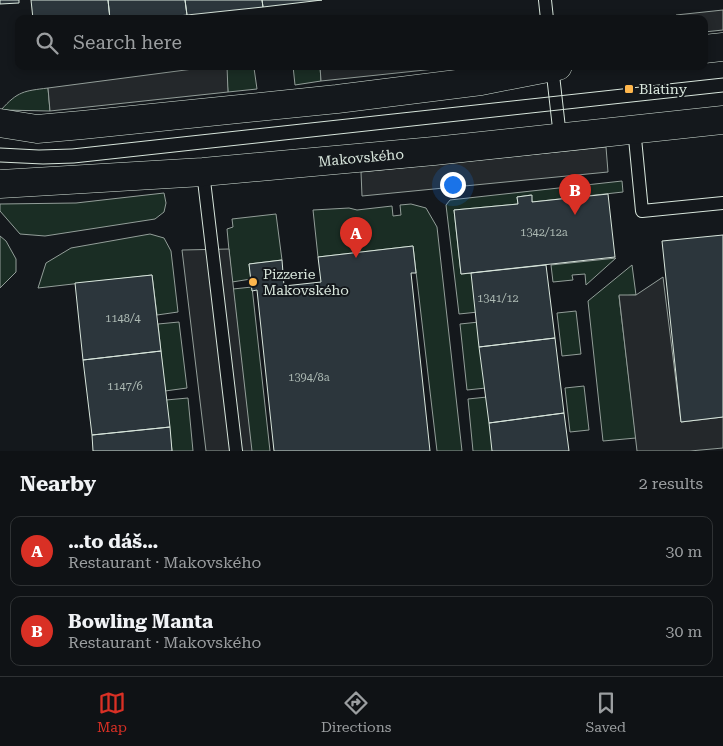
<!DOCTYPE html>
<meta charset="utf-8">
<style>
body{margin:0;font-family:"Roboto Serif",serif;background:#181b1e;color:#f1f3f6}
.you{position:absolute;left:452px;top:184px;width:18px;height:18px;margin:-12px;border:4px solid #fff;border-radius:50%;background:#1a73e8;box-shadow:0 0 0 8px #1a73e833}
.badge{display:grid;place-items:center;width:32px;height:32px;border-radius:50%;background:#d93025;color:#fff;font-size:16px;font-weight:700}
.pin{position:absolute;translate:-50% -41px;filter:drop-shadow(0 1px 2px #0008)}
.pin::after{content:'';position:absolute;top:26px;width:18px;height:15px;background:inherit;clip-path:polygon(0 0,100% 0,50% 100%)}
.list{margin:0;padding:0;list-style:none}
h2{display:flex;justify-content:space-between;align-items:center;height:65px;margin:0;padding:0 20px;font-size:21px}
h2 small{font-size:16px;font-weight:400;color:#9b9ea0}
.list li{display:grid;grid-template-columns:32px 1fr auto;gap:15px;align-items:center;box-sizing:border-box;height:70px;margin:0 10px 10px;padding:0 10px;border:1px solid #2f3234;border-radius:10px}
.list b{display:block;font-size:19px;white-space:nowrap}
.list p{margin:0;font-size:16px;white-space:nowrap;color:#9b9ea0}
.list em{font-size:16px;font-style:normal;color:#9b9ea0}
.icon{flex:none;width:28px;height:28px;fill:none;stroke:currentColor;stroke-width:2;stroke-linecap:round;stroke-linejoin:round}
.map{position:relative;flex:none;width:723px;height:451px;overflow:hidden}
.search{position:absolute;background:#0f1215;box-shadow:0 2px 8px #0003;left:15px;right:15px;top:15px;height:55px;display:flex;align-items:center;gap:12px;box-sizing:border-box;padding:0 18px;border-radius:10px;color:#9b9ea0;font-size:19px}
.sheet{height:225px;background:#0f1215}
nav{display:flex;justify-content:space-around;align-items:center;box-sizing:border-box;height:70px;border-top:1px solid #2f3234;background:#0f1215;font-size:14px;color:#9b9ea0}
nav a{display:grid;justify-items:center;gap:2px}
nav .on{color:#d93025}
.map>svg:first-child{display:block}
.green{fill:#1a2d24;stroke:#939e99}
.parking{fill:#24282b;stroke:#939e99}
.building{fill:#2c363c;stroke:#d8e6dc}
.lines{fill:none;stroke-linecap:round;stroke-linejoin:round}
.lane-casing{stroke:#d8e6dc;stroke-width:14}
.secondary-casing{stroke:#d8e6dc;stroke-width:29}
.lane{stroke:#14181c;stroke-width:12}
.secondary{stroke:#14181c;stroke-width:28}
.tram{stroke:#d8e6dc;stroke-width:1}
.poi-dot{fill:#ffb74d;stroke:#14181c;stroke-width:2}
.labels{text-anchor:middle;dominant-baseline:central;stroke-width:4;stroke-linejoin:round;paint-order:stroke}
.number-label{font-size:11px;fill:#adbab4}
.poi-label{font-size:14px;fill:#d8e6dc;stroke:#14181c;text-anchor:start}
.street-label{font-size:14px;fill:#d8e6dc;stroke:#14181c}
</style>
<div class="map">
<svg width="723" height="451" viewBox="0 0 723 451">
<rect width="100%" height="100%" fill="#14181c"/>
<path class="green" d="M 249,66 L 272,66 L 254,68 L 257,89 L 228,92 L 226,69 Z
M 293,66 L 320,66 L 321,81 L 295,85 Z
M 48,88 L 50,111 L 1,110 C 18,91 24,91 48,88 Z
M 622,181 L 623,192 L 532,202 L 531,195 L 517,197 L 518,204 L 454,210 L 461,274 L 474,273 L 478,312 L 459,314 L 446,205 L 450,200 Z
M 164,193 L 166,203 L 164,212 L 155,219 L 45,236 L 20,234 L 0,211 L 0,204 L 76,203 Z
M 411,204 L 426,208 L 437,227 L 462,451 L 437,451 L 413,246 L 318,257 L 313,210 L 349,208 L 357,210 L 392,206 L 393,216 L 401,215 L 400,205 Z
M 276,214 L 282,260 L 249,264 L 251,279 L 232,282 L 227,229 L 233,227 L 232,219 Z
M 150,234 L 164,238 L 171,251 L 178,312 L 157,315 L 152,275 L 38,288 L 46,263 L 71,248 Z
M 0,236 L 6,241 L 16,259 L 16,272 L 0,288 Z
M 616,258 L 586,285 L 585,274 L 572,275 L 573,280 L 553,282 L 551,265 Z
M 632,265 L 636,295 L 619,296 L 636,438 L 603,441 L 588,301 Z
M 252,287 L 270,451 L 251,451 L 233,289 Z
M 576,311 L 581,354 L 562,356 L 557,313 Z
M 179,322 L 187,388 L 165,391 L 158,324 Z
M 479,322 L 486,388 L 467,390 L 460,324 Z
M 584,386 L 589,430 L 570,432 L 565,388 Z
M 487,397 L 493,451 L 473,451 L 468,399 Z
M 188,398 L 193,451 L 172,451 L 166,400 Z"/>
<path class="parking" d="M 723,10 L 723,30 L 704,32 L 704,19 L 676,19 L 676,15 Z
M 216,66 L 227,66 L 228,92 L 50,111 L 48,88 Z
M 320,66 L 463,66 L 321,81 Z
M 606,147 L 608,172 L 362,196 L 361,172 Z
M 229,249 L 252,451 L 206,451 L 182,250 Z
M 663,277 L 681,422 L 723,417 L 723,448 L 690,451 L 637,451 L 619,295 L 636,295 Z"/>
<path class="building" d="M 0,0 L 19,0 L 19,3 L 0,4 Z
M 31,0 L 108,0 L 110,19 L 33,19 Z
M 108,0 L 185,0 L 187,15 L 154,19 L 110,19 Z
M 185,0 L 262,0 L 263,7 L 187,15 Z
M 262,0 L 322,0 L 263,7 Z
M 608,194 L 615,257 L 461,274 L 454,210 L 518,204 L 517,197 L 532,195 L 532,202 Z
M 723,235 L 723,417 L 681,422 L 662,241 Z
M 413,246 L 416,273 L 411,273 L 430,451 L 274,451 L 257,290 L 252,291 L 249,264 L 282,260 L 284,286 L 321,282 L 318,257 Z
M 546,265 L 555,338 L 479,347 L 471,273 Z
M 152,275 L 161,351 L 83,360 L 75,283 Z
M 555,338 L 564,413 L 489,423 L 479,347 Z
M 161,351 L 170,427 L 92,435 L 83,360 Z
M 564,413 L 569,451 L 492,451 L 489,423 Z
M 170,427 L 172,451 L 93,451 L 92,435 Z"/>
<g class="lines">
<defs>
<path id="lane" d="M 545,0 L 547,19
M 552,66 L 560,137
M 634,128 L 642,211 L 723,203
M 203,172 L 236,451"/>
<g id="secondary">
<path d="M 704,49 L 723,47"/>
<path d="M 0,123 L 37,129 L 82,125 L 337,99 L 481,81 L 558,66"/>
<path id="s1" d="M 0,184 L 203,172 L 434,151 L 723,120"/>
</g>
</defs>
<use href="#lane" class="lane-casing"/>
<use href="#secondary" class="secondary-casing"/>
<use href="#lane" class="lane"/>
<use href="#secondary" class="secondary"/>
<path class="tram" d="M 0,148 L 39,150 L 72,149 L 723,78
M 0,162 L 43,164 L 74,163 L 723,92"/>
</g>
<g class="poi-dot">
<rect x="624" y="84" width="10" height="10" rx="2.5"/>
<circle cx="253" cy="282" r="5"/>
</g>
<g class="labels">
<g class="number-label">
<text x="544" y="232">1342/12a</text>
<text x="498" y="298">1341/12</text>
<text x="123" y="318">1148/4</text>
<text x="309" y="377">1394/8a</text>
<text x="125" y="386">1147/6</text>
</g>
<g class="poi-label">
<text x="639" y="89">Blatiny</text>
<text x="263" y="274">Pizzerie<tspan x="263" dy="16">Makovského</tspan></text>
</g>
<g class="street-label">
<text stroke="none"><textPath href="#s1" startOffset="362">Makovského</textPath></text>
</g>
</g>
</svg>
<div class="you"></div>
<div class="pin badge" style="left:356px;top:258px">A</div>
<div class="pin badge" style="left:575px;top:215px">B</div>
<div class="search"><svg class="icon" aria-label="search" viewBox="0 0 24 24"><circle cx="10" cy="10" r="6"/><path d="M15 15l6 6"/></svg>Search here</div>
</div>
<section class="sheet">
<h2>Nearby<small>2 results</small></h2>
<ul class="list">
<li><span class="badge">A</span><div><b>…to dáš…</b><p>Restaurant · Makovského</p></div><em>30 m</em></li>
<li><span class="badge">B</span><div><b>Bowling Manta</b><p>Restaurant · Makovského</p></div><em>30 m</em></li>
</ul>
</section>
<nav>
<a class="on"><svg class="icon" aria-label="map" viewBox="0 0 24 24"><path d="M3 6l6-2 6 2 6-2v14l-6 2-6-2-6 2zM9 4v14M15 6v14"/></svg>Map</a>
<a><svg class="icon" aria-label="directions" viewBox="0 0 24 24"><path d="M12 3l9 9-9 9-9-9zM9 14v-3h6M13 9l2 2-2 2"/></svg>Directions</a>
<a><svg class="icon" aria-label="saved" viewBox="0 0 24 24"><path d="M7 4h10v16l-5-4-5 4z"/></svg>Saved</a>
</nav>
